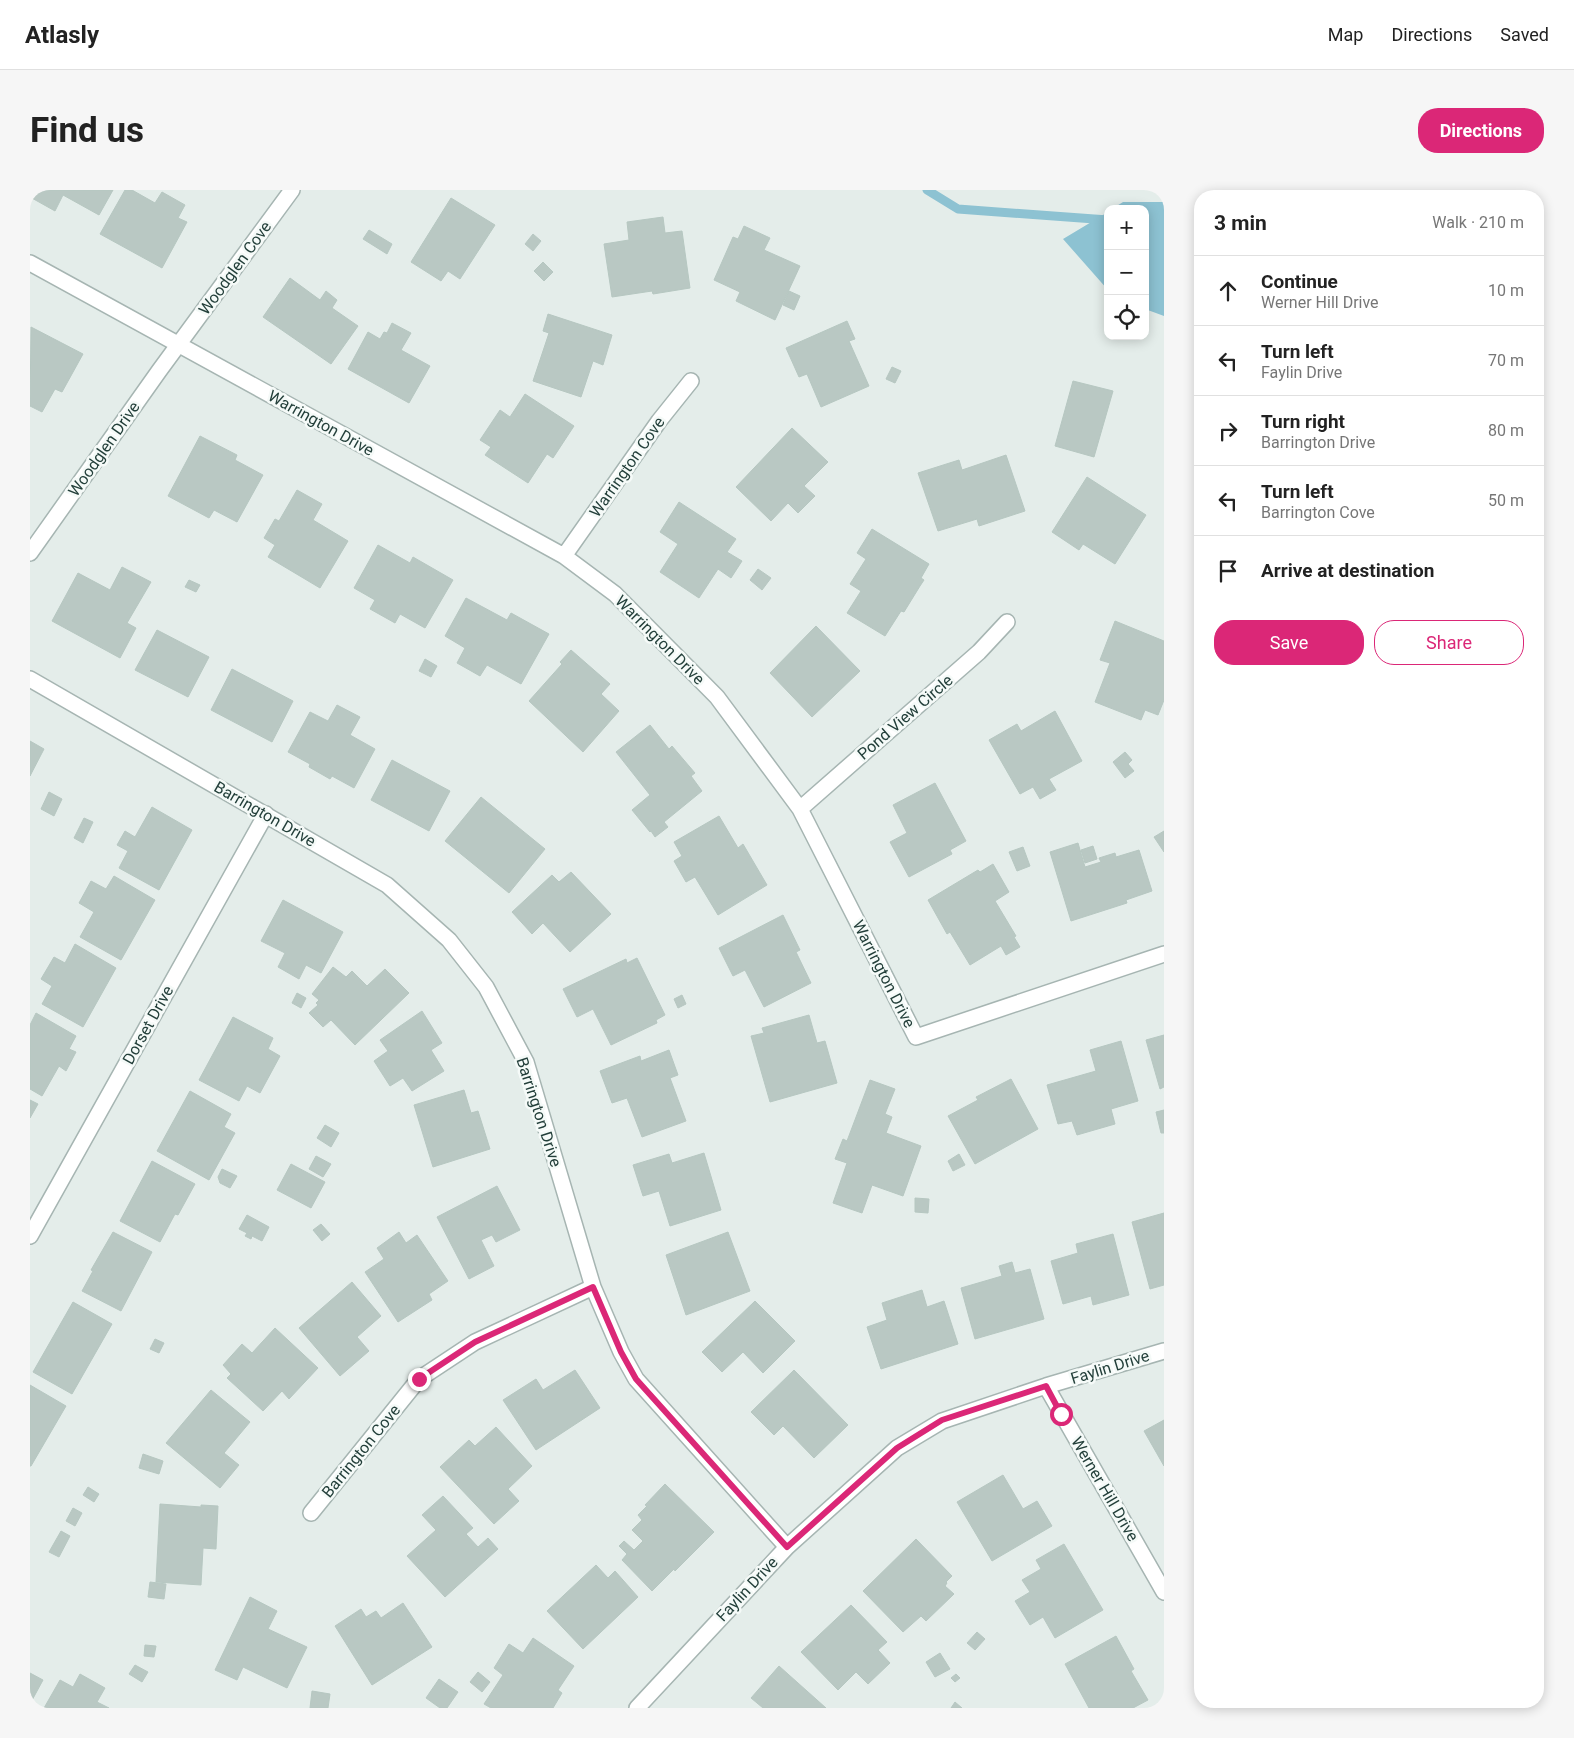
<!DOCTYPE html>
<meta charset="utf-8">
<style>
body{margin:0;font-family:Roboto,sans-serif;background:#f6f6f6;color:#222}
.controls{position:absolute;right:15px;top:15px;display:grid;overflow:hidden;border-radius:10px;box-shadow:0 2px 12px #0003}
.controls button{width:45px;height:45px;display:grid;place-items:center;padding:0;border:0;border-bottom:1px solid #e0e0e0;background:#fff;color:#222;font:25px sans-serif}
.stop{position:absolute;width:15px;height:15px;margin:-11px;border:4px solid #db2777;border-radius:50%;background:#fff}
.stop.end{background:#db2777;border-color:#fff;box-shadow:0 1px 5px #0008}
.list{margin:0;padding:0;list-style:none}
h2{display:flex;justify-content:space-between;align-items:center;height:65px;margin:0;padding:0 20px;font-size:21px}
h2 small{font-size:16px;font-weight:400;color:#767676}
.list li{display:grid;grid-template-columns:32px 1fr auto;gap:15px;align-items:center;box-sizing:border-box;height:70px;padding:0 20px;border-top:1px solid #e0e0e0}
.list b{display:block;font-size:19px;white-space:nowrap}
.list p{margin:0;font-size:16px;white-space:nowrap;color:#767676}
.list em{font-size:16px;font-style:normal;color:#767676}
.actions{display:flex;gap:10px;padding:15px 20px}
.actions a{flex:1;padding:11px 0;border:1px solid #db2777;border-radius:20px;text-align:center;font-size:18px;color:#db2777}
.actions .main{background:#db2777;color:#fff}
.icon{flex:none;width:28px;height:28px;fill:none;stroke:currentColor;stroke-width:2;stroke-linecap:round;stroke-linejoin:round}
.map{position:relative;flex:none;width:1134px;height:1518px;overflow:hidden;border-radius:20px}
header{display:flex;align-items:center;gap:30px;box-sizing:border-box;height:70px;padding:0 25px;background:#fff;border-bottom:1px solid #e0e0e0}
header strong{font-size:24px}
nav{display:flex;gap:28px;margin-inline-start:auto;font-size:18px}
.intro{display:flex;align-items:center;justify-content:space-between;box-sizing:border-box;height:120px;padding:0 30px}
h1{margin:0;font-size:35px}
.button{padding:12px 22px;border-radius:20px;background:#db2777;color:#fff;font-size:18px;font-weight:700}
main{display:flex;gap:30px;padding:0 30px}
aside{flex:1;background:#fff;border-radius:20px;box-shadow:0 2px 12px #0003}
.map>svg:first-child{display:block}
.water{fill:#8dc2d2}
.lines{fill:none;stroke-linecap:round;stroke-linejoin:round}
.stream{stroke:#8dc2d2;stroke-width:9}
.building{fill:#b9c8c3;stroke:#b6c7c1}
.street-casing{stroke:#a6b5b2;stroke-width:18}
.street{stroke:#fff;stroke-width:15}
.route{stroke:#db2777;stroke-width:6}
.labels{text-anchor:middle;dominant-baseline:central;stroke-width:5;stroke-linejoin:round;paint-order:stroke}
.street-label{font-size:16px;fill:#233f3a;stroke:#f5faf8}
</style>
<header>
<strong>Atlasly</strong>
<nav><a>Map</a><a>Directions</a><a>Saved</a></nav>
</header>
<div class="intro"><h1>Find us</h1><a class="button">Directions</a></div>
<main>
<div class="map">
<svg width="1134" height="1518" viewBox="0 0 1134 1518">
<rect width="100%" height="100%" fill="#e4edea"/>
<path class="water" d="M 1093,12 L 1134,12 L 1134,126 L 1115,119 L 1115,19 L 1082,19 Z
M 1078,22 L 1078,100 L 1033,49 Z"/>
<g class="lines">
<path class="stream" d="M 897,0 L 928,19 L 1078,30"/>
</g>
<path class="building" d="M 0,0 L 83,0 L 69,25 L 33,5 L 25,21 L 0,7 Z
M 95,0 L 102,0 L 125,13 L 132,2 L 155,15 L 148,28 L 157,32 L 132,78 L 70,44 Z
M 421,8 L 465,35 L 430,89 L 418,81 L 411,91 L 381,72 Z
M 633,27 L 635,43 L 652,41 L 660,98 L 623,104 L 622,101 L 582,107 L 574,54 L 599,50 L 597,32 Z
M 714,36 L 740,48 L 734,60 L 770,76 L 745,130 L 706,111 L 710,102 L 684,90 L 703,47 L 708,49 Z
M 339,40 L 362,54 L 357,64 L 333,49 Z
M 503,44 L 511,51 L 503,61 L 495,54 Z
M 513,72 L 523,82 L 514,91 L 504,81 Z
M 260,88 L 290,110 L 296,101 L 307,110 L 302,118 L 328,136 L 301,174 L 233,127 Z
M 759,101 L 770,106 L 764,120 L 753,115 Z
M 518,124 L 582,145 L 573,175 L 563,171 L 551,207 L 503,191 L 519,143 L 513,141 Z
M 817,131 L 825,149 L 819,151 L 839,196 L 791,217 L 777,184 L 769,187 L 756,158 Z
M 362,133 L 381,143 L 371,160 L 400,176 L 379,213 L 318,179 L 338,142 L 350,149 L 354,142 L 357,143 Z
M 1,137 L 53,164 L 32,202 L 25,199 L 12,222 L 0,216 Z
M 862,177 L 871,181 L 865,193 L 856,189 Z
M 1043,191 L 1083,201 L 1064,267 L 1025,256 Z
M 495,204 L 544,236 L 523,268 L 517,264 L 498,293 L 455,265 L 461,257 L 450,250 L 470,220 L 480,227 Z
M 762,238 L 798,272 L 774,296 L 785,306 L 768,323 L 758,313 L 741,331 L 706,297 Z
M 170,246 L 207,265 L 205,270 L 233,285 L 207,332 L 184,320 L 179,328 L 138,306 Z
M 976,265 L 995,321 L 949,336 L 947,329 L 908,341 L 888,283 L 929,270 L 932,280 Z
M 1057,287 L 1116,325 L 1085,374 L 1053,354 L 1049,360 L 1022,342 Z
M 267,300 L 292,314 L 283,330 L 318,351 L 290,398 L 238,367 L 245,355 L 234,348 L 245,329 L 249,331 Z
M 649,312 L 706,349 L 697,362 L 712,371 L 701,388 L 688,379 L 669,408 L 630,382 L 648,354 L 630,342 Z
M 842,339 L 899,374 L 891,388 L 894,390 L 890,396 L 874,422 L 871,421 L 855,446 L 817,423 L 831,401 L 820,394 L 836,369 L 827,363 Z
M 348,355 L 380,373 L 383,367 L 423,390 L 395,438 L 370,424 L 365,433 L 340,419 L 345,410 L 324,398 Z
M 92,377 L 121,392 L 97,433 L 106,438 L 90,468 L 22,431 L 48,383 L 80,400 Z
M 728,379 L 741,388 L 732,400 L 720,390 Z
M 159,390 L 170,395 L 166,402 L 155,397 Z
M 436,408 L 477,430 L 481,423 L 519,444 L 491,494 L 457,475 L 450,486 L 427,473 L 435,458 L 415,446 Z
M 1085,431 L 1134,451 L 1134,510 L 1128,525 L 1115,520 L 1111,530 L 1065,512 L 1080,473 L 1070,470 Z
M 786,436 L 830,481 L 782,527 L 740,483 Z
M 127,440 L 179,467 L 158,507 L 105,480 Z
M 541,460 L 580,494 L 571,504 L 589,521 L 553,562 L 499,511 L 532,474 L 530,472 Z
M 395,469 L 407,476 L 401,487 L 389,481 Z
M 202,479 L 263,511 L 242,552 L 181,520 Z
M 307,515 L 330,527 L 320,545 L 345,559 L 324,598 L 302,586 L 300,589 L 279,577 L 280,574 L 258,562 L 280,522 L 298,531 Z
M 1025,521 L 1052,571 L 1019,589 L 1026,600 L 1010,609 L 1003,597 L 990,604 L 959,550 L 987,534 L 991,541 Z
M 620,535 L 639,559 L 642,556 L 665,583 L 661,586 L 672,601 L 634,632 L 638,637 L 625,647 L 621,641 L 620,642 L 602,620 L 620,605 L 586,562 Z
M 0,551 L 14,559 L 0,586 Z
M 1095,562 L 1102,570 L 1098,574 L 1104,581 L 1095,588 L 1083,572 Z
M 362,570 L 420,601 L 399,641 L 341,610 Z
M 905,593 L 936,651 L 920,660 L 922,664 L 879,687 L 860,652 L 877,643 L 863,615 Z
M 19,602 L 32,609 L 24,626 L 11,619 Z
M 451,607 L 515,659 L 479,703 L 415,651 Z
M 122,617 L 162,640 L 129,700 L 89,678 L 98,661 L 87,655 L 95,641 L 105,647 Z
M 689,626 L 708,658 L 713,654 L 737,695 L 688,725 L 665,687 L 656,692 L 644,671 L 652,666 L 644,652 Z
M 54,628 L 63,632 L 53,653 L 44,648 Z
M 1134,641 L 1134,662 L 1124,647 Z
M 1048,653 L 1055,677 L 1071,672 L 1069,668 L 1085,663 L 1086,667 L 1109,660 L 1122,701 L 1096,710 L 1097,713 L 1041,731 L 1020,662 Z
M 1063,656 L 1067,669 L 1055,673 L 1051,660 Z
M 993,657 L 1000,676 L 987,681 L 979,662 Z
M 963,674 L 979,702 L 965,711 L 986,746 L 984,747 L 990,757 L 976,765 L 971,756 L 940,775 L 920,742 L 917,744 L 898,710 L 948,680 L 950,682 Z
M 541,682 L 581,724 L 540,762 L 513,733 L 502,744 L 482,722 L 522,685 L 529,692 Z
M 84,686 L 125,710 L 91,770 L 50,747 L 64,722 L 49,713 L 61,691 L 76,699 Z
M 253,710 L 313,742 L 291,783 L 276,775 L 269,789 L 248,777 L 255,763 L 231,751 Z
M 753,725 L 770,760 L 766,762 L 781,793 L 734,817 L 715,780 L 703,786 L 689,758 Z
M 45,754 L 86,778 L 53,837 L 12,814 L 22,796 L 11,789 L 24,767 L 35,773 Z
M 607,768 L 635,825 L 626,830 L 627,833 L 581,855 L 563,819 L 547,827 L 533,799 L 596,769 L 597,773 Z
M 303,777 L 316,787 L 322,781 L 337,796 L 355,779 L 379,803 L 325,855 L 301,830 L 293,837 L 279,823 L 288,815 L 286,813 L 289,810 L 282,804 Z
M 267,803 L 276,808 L 271,818 L 262,813 Z
M 652,805 L 656,814 L 648,818 L 644,809 Z
M 392,821 L 412,853 L 401,860 L 414,881 L 382,901 L 373,888 L 360,896 L 344,871 L 358,861 L 350,850 Z
M 6,823 L 46,846 L 39,859 L 46,862 L 36,881 L 29,876 L 12,906 L 0,899 L 0,835 Z
M 779,825 L 787,853 L 795,851 L 807,893 L 740,912 L 721,846 L 734,843 L 732,838 Z
M 203,827 L 243,848 L 238,859 L 250,866 L 230,903 L 217,896 L 209,911 L 169,890 Z
M 1134,845 L 1134,897 L 1130,899 L 1116,850 Z
M 1091,851 L 1108,911 L 1081,919 L 1085,934 L 1047,945 L 1042,931 L 1028,934 L 1017,895 L 1066,881 L 1060,860 Z
M 639,860 L 648,885 L 640,888 L 656,931 L 612,947 L 597,908 L 582,913 L 570,881 L 610,866 L 611,871 Z
M 981,889 L 1008,939 L 945,974 L 918,926 L 948,910 L 946,907 Z
M 840,890 L 865,899 L 855,924 L 862,927 L 856,943 L 891,956 L 873,1006 L 842,995 L 832,1023 L 803,1013 L 817,973 L 805,969 L 813,949 L 817,951 Z
M 434,900 L 441,923 L 448,921 L 460,959 L 403,977 L 384,915 Z
M 160,901 L 201,924 L 194,937 L 205,943 L 179,990 L 127,961 Z
M 0,910 L 8,914 L 0,928 Z
M 1134,920 L 1134,943 L 1131,943 L 1126,922 Z
M 295,935 L 309,943 L 301,957 L 287,948 Z
M 674,963 L 691,1020 L 640,1036 L 629,1001 L 613,1006 L 603,975 L 639,964 L 642,973 Z
M 929,964 L 935,975 L 923,981 L 918,971 Z
M 286,966 L 301,974 L 293,987 L 279,979 Z
M 122,971 L 165,994 L 148,1025 L 145,1024 L 130,1052 L 90,1031 Z
M 261,974 L 295,992 L 281,1018 L 247,1000 Z
M 192,979 L 207,986 L 200,998 L 190,993 L 188,987 Z
M 467,996 L 490,1040 L 466,1052 L 462,1045 L 451,1050 L 464,1076 L 439,1089 L 407,1027 Z
M 885,1008 L 899,1009 L 898,1023 L 885,1022 Z
M 1134,1023 L 1134,1095 L 1120,1099 L 1102,1032 Z
M 217,1025 L 239,1037 L 232,1051 L 222,1046 L 221,1049 L 215,1046 L 217,1043 L 209,1039 Z
M 291,1034 L 300,1044 L 292,1051 L 283,1040 Z
M 83,1042 L 122,1062 L 91,1121 L 52,1101 L 63,1081 L 61,1080 Z
M 369,1042 L 376,1053 L 387,1045 L 418,1091 L 399,1104 L 402,1110 L 368,1132 L 335,1082 L 354,1069 L 347,1058 Z
M 698,1042 L 720,1101 L 656,1125 L 636,1065 Z
M 1083,1044 L 1099,1105 L 1063,1115 L 1061,1106 L 1033,1114 L 1021,1071 L 1048,1063 L 1046,1054 Z
M 982,1072 L 985,1083 L 1000,1079 L 1014,1129 L 945,1149 L 931,1098 L 972,1086 L 969,1076 Z
M 322,1092 L 351,1126 L 327,1147 L 339,1161 L 310,1186 L 269,1138 Z
M 892,1100 L 897,1117 L 914,1111 L 928,1154 L 851,1179 L 837,1137 L 857,1130 L 852,1113 Z
M 725,1111 L 765,1151 L 733,1183 L 713,1162 L 692,1182 L 672,1162 Z
M 43,1112 L 82,1134 L 42,1204 L 3,1182 Z
M 245,1138 L 288,1178 L 259,1209 L 252,1201 L 233,1221 L 197,1188 L 201,1184 L 193,1175 L 212,1154 L 222,1163 Z
M 125,1149 L 134,1153 L 129,1163 L 120,1159 Z
M 545,1180 L 570,1218 L 506,1260 L 473,1210 L 506,1189 L 513,1200 Z
M 764,1180 L 818,1235 L 784,1268 L 753,1236 L 744,1245 L 721,1222 Z
M 0,1195 L 36,1216 L 1,1276 L 0,1276 Z
M 181,1200 L 220,1232 L 194,1263 L 209,1275 L 190,1298 L 136,1253 Z
M 1134,1230 L 1134,1276 L 1114,1241 Z
M 466,1237 L 502,1276 L 478,1299 L 489,1311 L 464,1334 L 410,1277 L 439,1250 L 445,1256 Z
M 113,1264 L 133,1271 L 129,1284 L 109,1278 Z
M 973,1285 L 993,1319 L 1007,1311 L 1022,1336 L 962,1371 L 927,1312 Z
M 635,1294 L 684,1342 L 645,1381 L 644,1379 L 622,1401 L 592,1370 L 597,1364 L 589,1356 L 594,1351 L 604,1360 L 613,1351 L 602,1340 L 612,1330 L 608,1325 L 617,1316 L 615,1315 Z
M 58,1297 L 69,1304 L 64,1312 L 53,1305 Z
M 413,1306 L 443,1338 L 436,1344 L 448,1357 L 458,1348 L 468,1359 L 415,1407 L 377,1366 L 406,1340 L 392,1325 Z
M 130,1314 L 171,1317 L 171,1315 L 188,1316 L 186,1359 L 173,1358 L 171,1395 L 126,1392 Z
M 43,1318 L 52,1323 L 45,1336 L 36,1331 Z
M 31,1341 L 40,1346 L 29,1367 L 19,1362 Z
M 886,1349 L 922,1386 L 916,1392 L 917,1393 L 915,1396 L 924,1404 L 896,1431 L 891,1426 L 873,1442 L 833,1401 Z
M 1034,1354 L 1073,1420 L 1025,1448 L 1013,1427 L 1000,1435 L 985,1411 L 1000,1402 L 992,1390 L 1011,1379 L 1006,1370 Z
M 566,1375 L 578,1388 L 585,1381 L 608,1407 L 553,1459 L 517,1421 Z
M 120,1392 L 136,1394 L 134,1409 L 118,1407 Z
M 220,1407 L 247,1421 L 238,1439 L 277,1457 L 257,1498 L 213,1477 L 207,1490 L 185,1480 Z
M 373,1413 L 402,1457 L 342,1495 L 305,1436 L 331,1419 L 336,1427 L 346,1421 L 351,1428 Z
M 821,1415 L 857,1452 L 848,1460 L 860,1473 L 838,1494 L 826,1482 L 808,1500 L 771,1462 Z
M 947,1442 L 955,1449 L 945,1460 L 937,1453 Z
M 1086,1446 L 1104,1479 L 1101,1481 L 1118,1510 L 1103,1518 L 1059,1518 L 1035,1474 Z
M 503,1448 L 544,1476 L 528,1500 L 532,1503 L 523,1518 L 461,1518 L 454,1514 L 473,1485 L 464,1478 L 479,1454 L 493,1463 Z
M 115,1455 L 126,1456 L 124,1467 L 114,1466 Z
M 910,1463 L 920,1479 L 905,1487 L 896,1472 Z
M 105,1475 L 118,1482 L 112,1492 L 99,1484 Z
M 749,1476 L 796,1518 L 733,1518 L 721,1508 Z
M 448,1482 L 460,1492 L 452,1502 L 440,1492 Z
M 0,1483 L 13,1490 L 0,1514 Z
M 50,1484 L 75,1498 L 67,1512 L 79,1518 L 14,1518 L 30,1490 L 43,1497 Z
M 926,1484 L 930,1488 L 925,1492 L 921,1488 Z
M 409,1489 L 428,1502 L 417,1518 L 410,1518 L 396,1508 Z
M 282,1501 L 300,1504 L 298,1518 L 280,1518 Z
M 925,1512 L 932,1518 L 921,1518 Z"/>
<g class="lines">
<defs>
<path id="street" d="M 0,73 L 534,366 L 585,404 L 687,507 L 770,619 L 886,847 L 1134,764
M 0,363 L 129,181 L 262,0
M 534,366 L 629,231 L 661,191
M 0,489 L 357,695 L 419,750 L 456,797 L 496,872 L 563,1097 L 591,1162 L 606,1189 L 757,1357
M 770,619 L 949,462 L 977,432
M 0,1046 L 236,624
M 1016,1196 L 1134,1402
M 281,1323 L 389,1189 L 445,1152 L 563,1097
M 607,1518 L 757,1357 L 867,1258 L 912,1231 L 1016,1196 L 1134,1161"/>
</defs>
<use href="#street" class="street-casing"/>
<use href="#street" class="street"/>
</g>
<g class="lines">
<path class="route" d="M 389,1189 L 445,1152 L 563,1097 L 591,1162 L 606,1189 L 757,1357 L 867,1258 L 912,1230 L 1016,1196 L 1031,1224"/>
</g>
<g class="labels">
<g class="street-label">
<text transform="translate(205 78) rotate(-54)">Woodglen Cove</text>
<text transform="translate(291 233) rotate(29)">Warrington Drive</text>
<text transform="translate(74 259) rotate(-55)">Woodglen Drive</text>
<text transform="translate(597 277) rotate(-55)">Warrington Cove</text>
<text transform="translate(630 450) rotate(45)">Warrington Drive</text>
<text transform="translate(875 527) rotate(-41)">Pond View Circle</text>
<text transform="translate(235 624) rotate(30)">Barrington Drive</text>
<text transform="translate(854 784) rotate(63)">Warrington Drive</text>
<text transform="translate(118 835) rotate(-61)">Dorset Drive</text>
<text transform="translate(509 922) rotate(72)">Barrington Drive</text>
<text transform="translate(1080 1177) rotate(-17)">Faylin Drive</text>
<text transform="translate(331 1261) rotate(-51)">Barrington Cove</text>
<text transform="translate(1075 1299) rotate(60)">Werner Hill Drive</text>
<text transform="translate(717 1399) rotate(-47)">Faylin Drive</text>
</g>
</g>
</svg>
<div class="controls">
<button>+</button>
<button>−</button>
<button><svg class="icon" aria-label="locate" viewBox="0 0 24 24"><circle cx="12" cy="12" r="6"/><path d="M12 2v4M12 18v4M2 12h4M18 12h4"/></svg></button>
</div>
<div class="stop" style="left:1031px;top:1224px"></div>
<div class="stop end" style="left:389px;top:1189px"></div>
</div>
<aside>
<h2>3 min<small>Walk · 210 m</small></h2>
<ul class="list">
<li><svg class="icon" aria-label="ahead" viewBox="0 0 24 24"><path d="M12 20V5M6 11l6-6 6 6"/></svg><div><b>Continue</b><p>Werner Hill Drive</p></div><em>10 m</em></li>
<li><svg class="icon" aria-label="left" viewBox="0 0 24 24"><path d="M17 20v-9H6M10 6l-5 5 5 5"/></svg><div><b>Turn left</b><p>Faylin Drive</p></div><em>70 m</em></li>
<li><svg class="icon" aria-label="right" viewBox="0 0 24 24"><path d="M7 20v-9h11M14 6l5 5-5 5"/></svg><div><b>Turn right</b><p>Barrington Drive</p></div><em>80 m</em></li>
<li><svg class="icon" aria-label="left" viewBox="0 0 24 24"><path d="M17 20v-9H6M10 6l-5 5 5 5"/></svg><div><b>Turn left</b><p>Barrington Cove</p></div><em>50 m</em></li>
<li><svg class="icon" aria-label="arrive" viewBox="0 0 24 24"><path d="M6 21V4h12l-3 4 3 4H6"/></svg><div><b>Arrive at destination</b></div></li>
</ul>
<div class="actions"><a class="main">Save</a><a>Share</a></div>
</aside>
</main>
